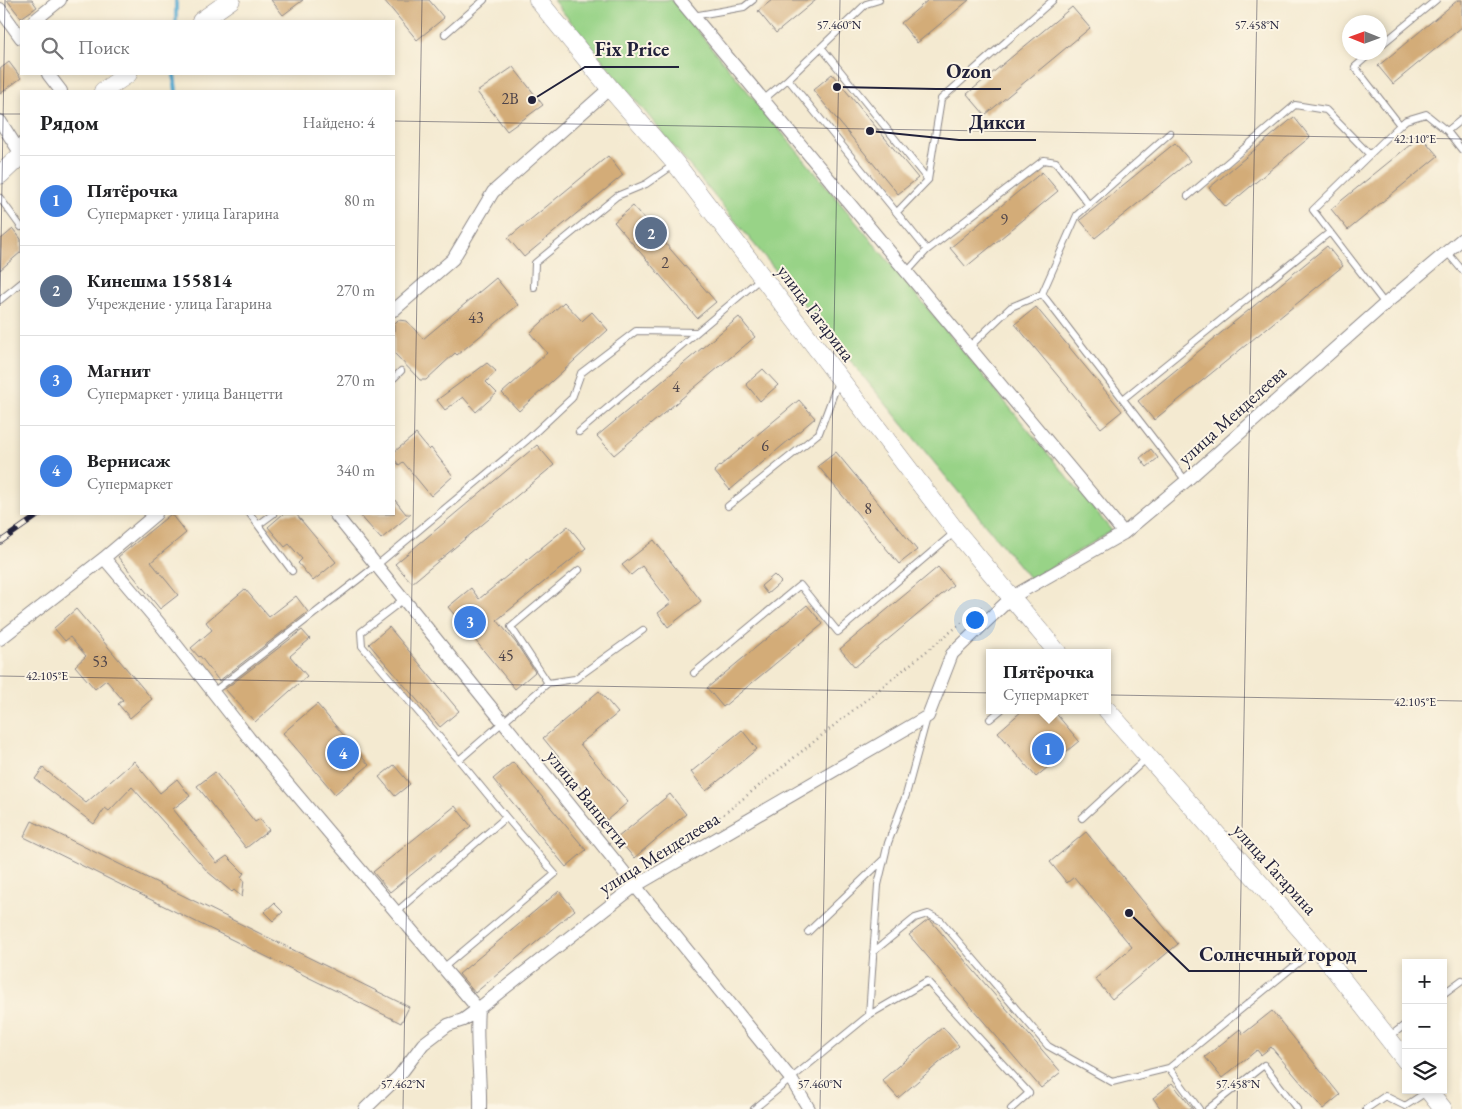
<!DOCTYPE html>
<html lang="ru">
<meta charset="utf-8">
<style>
body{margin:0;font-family:"EB Garamond",serif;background:#f2f2f2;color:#202124}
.controls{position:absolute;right:15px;bottom:15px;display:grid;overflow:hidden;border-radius:0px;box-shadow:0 2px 8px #0003}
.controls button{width:45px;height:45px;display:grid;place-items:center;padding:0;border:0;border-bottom:1px solid #e0e0e0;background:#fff;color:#202124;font:25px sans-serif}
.compass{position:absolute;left:1342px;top:15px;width:45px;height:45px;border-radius:50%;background:#fff;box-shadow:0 2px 8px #0003;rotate:271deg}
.you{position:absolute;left:974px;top:619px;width:18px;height:18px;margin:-12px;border:4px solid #fff;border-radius:50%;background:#1a73e8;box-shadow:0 0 0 8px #1a73e833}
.badge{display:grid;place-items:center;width:32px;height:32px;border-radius:50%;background:#1f6fb2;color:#fff;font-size:16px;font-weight:700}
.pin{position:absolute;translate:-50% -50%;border:2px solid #fff;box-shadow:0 1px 5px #0006}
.popup{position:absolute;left:986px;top:649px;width:125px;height:65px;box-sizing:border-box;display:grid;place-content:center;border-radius:0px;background:#fff;filter:drop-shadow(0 1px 4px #0005);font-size:16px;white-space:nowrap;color:#757577}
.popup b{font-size:19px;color:#202124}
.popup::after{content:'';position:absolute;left:50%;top:100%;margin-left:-10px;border:10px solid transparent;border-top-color:#fff}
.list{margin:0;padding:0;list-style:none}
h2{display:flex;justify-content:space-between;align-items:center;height:65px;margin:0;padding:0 20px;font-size:21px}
h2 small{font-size:16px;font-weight:400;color:#757577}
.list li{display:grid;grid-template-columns:32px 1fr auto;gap:15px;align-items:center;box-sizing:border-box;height:90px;padding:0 20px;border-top:1px solid #e0e0e0}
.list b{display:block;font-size:19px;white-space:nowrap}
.list p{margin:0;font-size:16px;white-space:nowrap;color:#757577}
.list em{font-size:16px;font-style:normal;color:#757577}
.icon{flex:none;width:28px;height:28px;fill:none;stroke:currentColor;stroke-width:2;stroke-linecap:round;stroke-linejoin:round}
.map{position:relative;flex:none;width:1462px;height:1109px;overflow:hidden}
.search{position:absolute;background:#fff;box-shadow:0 2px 8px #0003;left:20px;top:20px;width:375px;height:55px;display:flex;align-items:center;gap:12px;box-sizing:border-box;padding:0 18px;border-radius:0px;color:#757577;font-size:19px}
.panel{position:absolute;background:#fff;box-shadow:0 2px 8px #0003;left:20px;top:90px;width:375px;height:425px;border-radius:0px}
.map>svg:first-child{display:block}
.green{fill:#98d387;stroke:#5d7a61}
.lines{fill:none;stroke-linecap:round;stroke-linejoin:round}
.stream{stroke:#56acd2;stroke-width:4}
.building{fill:#d3ac78}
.lane-casing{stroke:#8b8686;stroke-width:8}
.street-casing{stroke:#8b8686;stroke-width:14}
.secondary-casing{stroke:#8b8686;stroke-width:19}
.path{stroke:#8b8686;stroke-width:2.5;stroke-dasharray:1 4;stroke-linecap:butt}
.lane{stroke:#fff;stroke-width:6}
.street{stroke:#fff;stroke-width:12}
.secondary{stroke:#fff;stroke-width:18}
.rail-casing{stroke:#22223b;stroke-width:5.5}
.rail{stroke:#fcf5e5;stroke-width:4;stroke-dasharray:11;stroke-linecap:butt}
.ticks{fill:none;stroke:#22223b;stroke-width:1;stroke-opacity:0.45}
.labels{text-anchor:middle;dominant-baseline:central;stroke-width:4;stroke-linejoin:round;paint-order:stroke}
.number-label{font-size:16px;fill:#4e444a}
.street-label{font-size:19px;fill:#22223b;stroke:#fcf5e5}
.ticks-label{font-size:12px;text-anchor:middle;fill:#22223b;stroke:#fcf5e5;stroke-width:4;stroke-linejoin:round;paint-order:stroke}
.leader{fill:none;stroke:#22223b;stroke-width:2}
.callout-dot{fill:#22223b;stroke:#fcf5e5;stroke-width:2}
.callout-label{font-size:20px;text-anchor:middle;font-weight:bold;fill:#22223b;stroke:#fcf5e5;stroke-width:4;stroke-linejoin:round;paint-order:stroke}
</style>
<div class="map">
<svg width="1462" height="1109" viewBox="0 0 1462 1109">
<rect width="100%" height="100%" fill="#fcf5e5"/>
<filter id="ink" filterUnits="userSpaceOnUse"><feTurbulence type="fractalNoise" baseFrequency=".02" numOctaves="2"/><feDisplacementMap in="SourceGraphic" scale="10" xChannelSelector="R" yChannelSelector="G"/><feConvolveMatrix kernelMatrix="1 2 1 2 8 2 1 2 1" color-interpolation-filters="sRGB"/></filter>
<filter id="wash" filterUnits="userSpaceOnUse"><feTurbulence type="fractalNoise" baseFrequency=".0096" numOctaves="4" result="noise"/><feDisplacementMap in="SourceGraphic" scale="20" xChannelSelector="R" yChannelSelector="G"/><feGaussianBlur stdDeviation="1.12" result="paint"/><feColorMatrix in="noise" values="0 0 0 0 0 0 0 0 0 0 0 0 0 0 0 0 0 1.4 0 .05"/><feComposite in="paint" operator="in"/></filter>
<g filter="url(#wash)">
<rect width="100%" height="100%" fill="#f4ead1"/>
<path class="green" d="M 553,0 L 672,0 L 1112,531 L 1031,580 Z"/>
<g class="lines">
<path class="stream" d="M 176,0 L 176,21
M 174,74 L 176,91"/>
</g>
<g id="blocks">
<path class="building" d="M 7,0 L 32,0 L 37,7 L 21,18 Z
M 271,0 L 303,0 L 283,15 Z
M 384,0 L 429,0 L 444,18 L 417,40 Z
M 772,0 L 816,0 L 776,33 L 758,11 Z
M 928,0 L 969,0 L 917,43 L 901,23 Z
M 1458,0 L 1462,0 L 1462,27 L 1393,84 L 1378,66 Z
M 1072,7 L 1090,28 L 985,115 L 967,94 Z
M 9,62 L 21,78 L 0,94 L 0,69 Z
M 513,67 L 543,105 L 507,131 L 477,92 Z
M 832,74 L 918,178 L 898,194 L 813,90 Z
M 1294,117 L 1310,137 L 1226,207 L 1209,188 Z
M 1421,136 L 1438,156 L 1348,230 L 1331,209 Z
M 1175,143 L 1190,161 L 1095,238 L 1080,220 Z
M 608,156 L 623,175 L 524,257 L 508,238 Z
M 1042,172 L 1058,191 L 966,267 L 950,248 Z
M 633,206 L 716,302 L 697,318 L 614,222 Z
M 13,229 L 21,239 L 21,252 L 0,270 L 0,240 Z
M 1327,246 L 1343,266 L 1154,420 L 1138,401 Z
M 496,278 L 518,305 L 457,355 L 455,353 L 426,380 L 420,380 L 394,353 L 394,324 L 398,320 L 407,321 L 423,339 Z
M 564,302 L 582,321 L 592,312 L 608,330 L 519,411 L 502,393 L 547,353 L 530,333 Z
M 1036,307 L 1122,411 L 1101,428 L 1015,324 Z
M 739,317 L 755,337 L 614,455 L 597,436 Z
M 487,363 L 496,371 L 486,382 L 497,393 L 476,412 L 463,397 L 445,410 L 437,400 Z
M 763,369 L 778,385 L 760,401 L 746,384 Z
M 799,400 L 815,418 L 730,490 L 714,471 Z
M 416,434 L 429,450 L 431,448 L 453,476 L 431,496 L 403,462 L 399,465 L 394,459 L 394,452 Z
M 537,445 L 554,465 L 412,583 L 395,564 Z
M 1151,449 L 1158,458 L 1147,467 L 1140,458 Z
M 836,452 L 917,550 L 899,564 L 818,466 Z
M 394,499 L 406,514 L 411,514 L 381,539 L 359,514 L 394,514 Z
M 171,514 L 186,533 L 151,562 L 178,595 L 160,609 L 118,557 Z
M 283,514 L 296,514 L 336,562 L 313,581 L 298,563 L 302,559 L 289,544 L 285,547 L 268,527 Z
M 568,526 L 586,548 L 497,620 L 516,643 L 535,672 L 515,689 L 448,607 L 471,588 L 479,599 Z
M 654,540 L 701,601 L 668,627 L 658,613 L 671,603 L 642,566 L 631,575 L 622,565 Z
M 938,567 L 953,585 L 855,667 L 840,649 Z
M 774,575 L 781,582 L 767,594 L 761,586 Z
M 245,589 L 269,617 L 296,596 L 308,612 L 219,681 L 200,656 L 199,657 L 191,648 L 212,630 L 206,622 Z
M 807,605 L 823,624 L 723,707 L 707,688 Z
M 76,609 L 152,699 L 130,718 L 118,704 L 123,700 L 106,680 L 95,689 L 75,666 L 86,656 L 70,637 L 65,641 L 54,628 Z
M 389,627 L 459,711 L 440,727 L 369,644 Z
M 302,630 L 310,639 L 290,656 L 307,676 L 255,722 L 225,689 Z
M 599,691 L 618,713 L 580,744 L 628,802 L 607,820 L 569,774 L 571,772 L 543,738 Z
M 317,704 L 369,765 L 335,794 L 283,733 Z
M 1023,710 L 1053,710 L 1079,741 L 1036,777 L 998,732 Z
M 742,730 L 757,749 L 706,791 L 691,772 Z
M 134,761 L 160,793 L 177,779 L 190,796 L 173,809 L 217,863 L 227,856 L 244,873 L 241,877 L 244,880 L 242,897 L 234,890 L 232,892 L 208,872 L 132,787 L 109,811 L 105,808 L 94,824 L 35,779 L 43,768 L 86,803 Z
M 513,762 L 586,850 L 566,867 L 493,779 Z
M 394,765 L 410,784 L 395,796 L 379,777 Z
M 215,772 L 255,822 L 260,819 L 269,830 L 246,848 L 197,786 Z
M 670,794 L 686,814 L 634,858 L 617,838 Z
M 455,806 L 471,826 L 390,892 L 373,872 Z
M 32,821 L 409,1007 L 401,1023 L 24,837 Z
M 1086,832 L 1178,944 L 1112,999 L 1095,979 L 1132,947 L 1074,877 L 1067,883 L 1050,862 Z
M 559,891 L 575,910 L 475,993 L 459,974 Z
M 274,903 L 283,912 L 273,921 L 264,912 Z
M 928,920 L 931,921 L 1061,1072 L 1041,1088 L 909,935 Z
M 1272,1011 L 1340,1095 L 1323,1109 L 1271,1047 L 1261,1055 L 1257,1050 L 1222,1078 L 1205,1057 L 1240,1029 L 1243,1034 Z
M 943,1027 L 959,1046 L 898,1098 L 882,1080 Z
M 1172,1083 L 1188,1103 L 1193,1109 L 1161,1109 L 1153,1098 Z"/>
</g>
</g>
<g filter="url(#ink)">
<use href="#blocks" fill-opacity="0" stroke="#8b8686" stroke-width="1"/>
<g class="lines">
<defs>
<path id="lane" d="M 693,16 L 744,7 L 753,0
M 445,34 L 484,0
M 1380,46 L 1436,0
M 821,47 L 928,180
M 1372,52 L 1355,67 L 1400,125 L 1313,210 L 1385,304
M 788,79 L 866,4 L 879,0
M 763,100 L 788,79 L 927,250 L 907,272
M 1462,119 L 1447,131 L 1462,150
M 1400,125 L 1406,120 L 1426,114 L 1447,131
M 1170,133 L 1077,215 L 1042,294 L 1186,481
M 1188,196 L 1295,105 L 1326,110 L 1369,154
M 0,198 L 21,227
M 897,212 L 928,180 L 941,99 L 1053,0
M 927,250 L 1044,160 L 1056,162 L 1089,205
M 1447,252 L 1462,270
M 534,287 L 535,263 L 617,196 L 646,184 L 675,164
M 0,300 L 21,283
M 969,347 L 1011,307 L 1042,294
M 394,378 L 401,371
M 1123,399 L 1330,232
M 579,432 L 761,278
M 728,506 L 819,433 L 838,382
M 250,514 L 258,525
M 273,514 L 258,525 L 292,571
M 404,599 L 361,632 L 362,646 L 459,760
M 694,673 L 800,585 L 838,632 L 955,532
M 548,683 L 575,679 L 643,630
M 213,692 L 377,565 L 526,441 L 572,398 L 581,373 L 636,331 L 697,332
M 990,719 L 1001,710
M 506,817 L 459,760 L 548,683 L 511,627 L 579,570
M 1082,818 L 1147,758
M 396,912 L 506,817 L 555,874 L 443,968
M 808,932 L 883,860
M 873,952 L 915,918 L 928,914 L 941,921 L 1048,1046 L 1112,1082 L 1169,1068
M 1443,994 L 1462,980
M 869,1015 L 927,981 L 1029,1093 L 1011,1109
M 1389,1037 L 1406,1024
M 754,1109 L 869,1015 L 878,885 L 888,843 L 906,795 L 927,718
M 1199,1109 L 1169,1068 L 1315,949
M 1208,1109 L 1264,1065 L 1297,1109
M 1366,1109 L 1385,1096 L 1405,1106 L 1428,1091"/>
<path id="street" d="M 680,0 L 1124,533
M 0,9 L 21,38
M 34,21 L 60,0
M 48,74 L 61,91
M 0,121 L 21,154
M 394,310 L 453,259 L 493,192 L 610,88
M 335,514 L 791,1079 L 809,1109
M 104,558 L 159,623 L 249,738 L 478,1009 C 475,1042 481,1075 480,1109
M 0,639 L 104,558 L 156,514
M 365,1109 L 399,1076 L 423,1044 L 448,1025 L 463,1020 L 478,1009 L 635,886 L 928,716 L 952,654 L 1012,597 L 1124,533 L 1186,481 L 1385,304 L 1462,239"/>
<path id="secondary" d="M 538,0 L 610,88 L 676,164 L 956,531 L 1058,653
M 201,21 L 231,0
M 103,91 L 128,74
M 0,175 L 21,155
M 1107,710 L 1324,956 L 1406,1061
M 1428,1090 L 1443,1109"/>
</defs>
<use href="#lane" class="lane-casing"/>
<use href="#street" class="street-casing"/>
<use href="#secondary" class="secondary-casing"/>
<path class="path" d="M 704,830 L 984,605"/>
<use href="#lane" class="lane"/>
<use href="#street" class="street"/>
<use href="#secondary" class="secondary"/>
<defs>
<path id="rail" d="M 0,542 L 40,514"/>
</defs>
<use href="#rail" class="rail-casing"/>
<use href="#rail" class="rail"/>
</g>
</g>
<path class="ticks" d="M 0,114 L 21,114M 394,121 L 1462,139M 0,306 L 5,0M 0,676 L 1462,701M 403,1109 L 422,0M 820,1109 L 840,0M 1237,1109 L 1257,0"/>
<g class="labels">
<g class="number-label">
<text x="510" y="98">2В</text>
<text x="1004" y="219">9</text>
<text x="665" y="262">2</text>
<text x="476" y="317">43</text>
<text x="676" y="386">4</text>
<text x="765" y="445">6</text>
<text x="868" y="508">8</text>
<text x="506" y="655">45</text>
<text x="100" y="661">53</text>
</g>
<g class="street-label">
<text transform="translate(816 313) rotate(53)">улица Гагарина</text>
<text transform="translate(1232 415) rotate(-42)">улица Менделеева</text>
<text transform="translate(588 799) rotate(51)">улица Ванцетти</text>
<text transform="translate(659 853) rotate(-32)">улица Менделеева</text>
<text transform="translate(1275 869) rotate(48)">улица Гагарина</text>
</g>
</g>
<g class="ticks-label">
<text x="839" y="29">57.460°N</text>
<text x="1257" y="29">57.458°N</text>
<text x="1415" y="143">42.110°E</text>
<text x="47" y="680">42.105°E</text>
<text x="1415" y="706">42.105°E</text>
<text x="403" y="1088">57.462°N</text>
<text x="820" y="1088">57.460°N</text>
<text x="1238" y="1088">57.458°N</text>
</g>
<path class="leader" d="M532 100L585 67H679M837 87L936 89H1001M870 131L959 140H1036M1129 913L1189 971H1367"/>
<g class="callout-dot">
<circle cx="532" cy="100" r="5"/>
<circle cx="837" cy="87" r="5"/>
<circle cx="870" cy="131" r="5"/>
<circle cx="1129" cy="913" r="5"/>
</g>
<g class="callout-label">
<text x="632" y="56">Fix Price</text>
<text x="969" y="78">Ozon</text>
<text x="997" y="129">Дикси</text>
<text x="1278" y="961">Солнечный город</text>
</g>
</svg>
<div class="controls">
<button>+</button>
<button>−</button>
<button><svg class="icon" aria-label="layers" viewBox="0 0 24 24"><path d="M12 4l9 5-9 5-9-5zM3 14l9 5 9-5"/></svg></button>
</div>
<svg class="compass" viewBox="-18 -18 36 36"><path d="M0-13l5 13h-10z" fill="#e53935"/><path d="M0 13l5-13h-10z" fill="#757577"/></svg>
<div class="you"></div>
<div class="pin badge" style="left:1048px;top:749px;background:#3f7fe0">1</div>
<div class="popup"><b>Пятёрочка</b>Супермаркет</div>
<div class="pin badge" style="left:651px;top:233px;background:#5c6f8a">2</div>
<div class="pin badge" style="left:470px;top:622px;background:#3f7fe0">3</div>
<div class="pin badge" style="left:343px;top:753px;background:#3f7fe0">4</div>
<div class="search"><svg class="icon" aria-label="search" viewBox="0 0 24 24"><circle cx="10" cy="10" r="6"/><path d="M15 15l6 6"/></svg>Поиск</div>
<section class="panel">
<h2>Рядом<small>Найдено: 4</small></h2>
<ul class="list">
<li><span class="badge" style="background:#3f7fe0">1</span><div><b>Пятёрочка</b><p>Супермаркет · улица Гагарина</p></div><em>80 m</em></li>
<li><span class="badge" style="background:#5c6f8a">2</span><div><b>Кинешма 155814</b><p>Учреждение · улица Гагарина</p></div><em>270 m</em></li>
<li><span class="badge" style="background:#3f7fe0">3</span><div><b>Магнит</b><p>Супермаркет · улица Ванцетти</p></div><em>270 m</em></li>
<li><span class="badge" style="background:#3f7fe0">4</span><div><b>Вернисаж</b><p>Супермаркет</p></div><em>340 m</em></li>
</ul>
</section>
</div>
